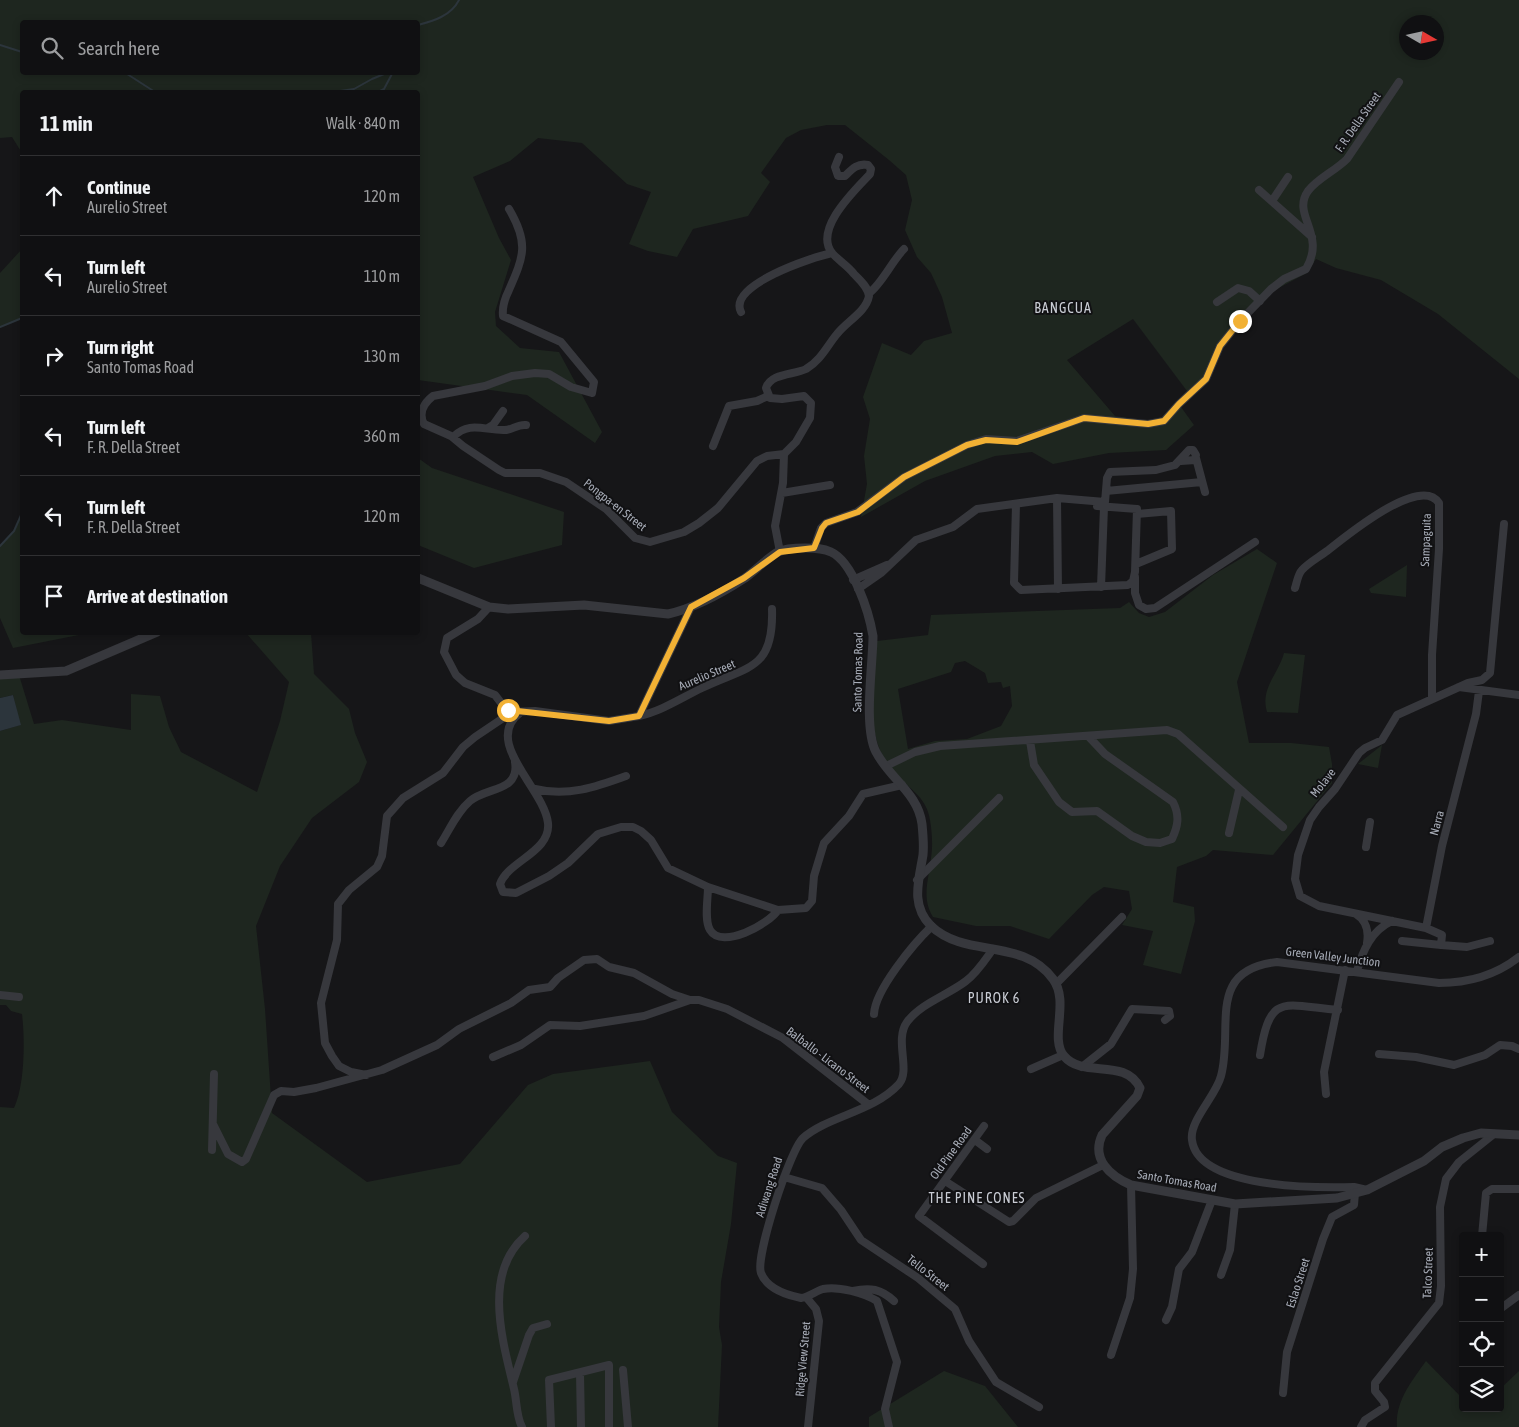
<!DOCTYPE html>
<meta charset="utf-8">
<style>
body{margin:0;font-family:"Asap Condensed",sans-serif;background:#19191b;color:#f1f3f6}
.controls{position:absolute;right:15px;bottom:15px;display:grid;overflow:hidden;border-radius:5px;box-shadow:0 2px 8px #0003}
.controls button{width:45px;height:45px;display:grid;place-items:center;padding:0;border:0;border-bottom:1px solid #303032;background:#101012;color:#f1f3f6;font:25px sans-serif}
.compass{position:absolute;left:1399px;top:15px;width:45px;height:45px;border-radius:50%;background:#101012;box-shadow:0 2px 8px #0003;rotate:99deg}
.stop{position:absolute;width:15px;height:15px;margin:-11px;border:4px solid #f2b134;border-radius:50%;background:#fff}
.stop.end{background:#f2b134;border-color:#fff;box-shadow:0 1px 5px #0008}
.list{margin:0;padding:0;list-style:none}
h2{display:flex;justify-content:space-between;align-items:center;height:65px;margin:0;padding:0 20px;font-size:21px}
h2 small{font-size:16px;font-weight:400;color:#9c9d9f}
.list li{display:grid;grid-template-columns:32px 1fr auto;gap:15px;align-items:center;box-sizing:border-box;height:80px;padding:0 20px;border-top:1px solid #303032}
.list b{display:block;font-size:19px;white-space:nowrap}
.list p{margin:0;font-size:16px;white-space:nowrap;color:#9c9d9f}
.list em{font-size:16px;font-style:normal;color:#9c9d9f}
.icon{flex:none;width:28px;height:28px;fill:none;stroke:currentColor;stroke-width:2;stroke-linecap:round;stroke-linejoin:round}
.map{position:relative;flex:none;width:1519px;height:1427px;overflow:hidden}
.search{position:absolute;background:#101012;box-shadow:0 2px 8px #0003;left:20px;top:20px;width:400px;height:55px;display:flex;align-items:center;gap:12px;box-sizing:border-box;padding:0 18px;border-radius:5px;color:#9c9d9f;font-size:19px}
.panel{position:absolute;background:#101012;box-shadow:0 2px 8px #0003;left:20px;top:90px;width:400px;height:545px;border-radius:5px}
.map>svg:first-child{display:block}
.green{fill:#1e261f;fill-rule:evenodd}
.water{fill:#2c353c}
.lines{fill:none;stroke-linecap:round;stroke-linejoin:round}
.stream{stroke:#2c353c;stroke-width:2}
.minor{stroke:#37383d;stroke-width:8}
.tertiary{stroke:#37383d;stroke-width:9}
.route{stroke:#f2b134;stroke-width:6}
.labels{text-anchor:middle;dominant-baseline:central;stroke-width:4;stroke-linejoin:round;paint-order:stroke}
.street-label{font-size:12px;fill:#a8adb8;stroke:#111113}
.neighbourhood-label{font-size:14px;letter-spacing:1px;fill:#c9ccd4;stroke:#111113}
</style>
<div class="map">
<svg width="1519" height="1427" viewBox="0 0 1519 1427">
<rect width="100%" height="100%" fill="#161618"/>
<path class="green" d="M 0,0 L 1519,0 L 1519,379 L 1438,314 L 1381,280 L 1336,268 L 1316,259 L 1307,273 L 1271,292 L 1261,302 L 1228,340 L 1199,387 L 1181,407 L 1194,425 L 1166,450 L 1109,453 L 1053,464 L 1032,452 L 995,456 L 925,481 L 861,517 L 867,484 L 864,456 L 870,419 L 863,397 L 882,343 L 911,355 L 924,341 L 952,333 L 942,297 L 931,273 L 917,257 L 905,230 L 912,200 L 906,175 L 889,160 L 845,125 L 827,125 L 801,130 L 786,138 L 761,173 L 770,182 L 748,216 L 693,229 L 677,257 L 648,251 L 629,244 L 651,192 L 627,184 L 582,143 L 538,138 L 510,161 L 473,177 L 499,238 L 511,260 L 495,312 L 496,326 L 520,348 L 559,352 L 602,432 L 595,443 L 527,395 L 418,380 L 418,92 L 22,92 L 22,153 L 12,137 L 0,138 ZM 22,22 L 418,22 L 418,72 L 22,72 ZM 1406,22 L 1436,22 L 1436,52 L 1406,52 ZM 1133,319 L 1187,391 L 1160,419 L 1148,421 L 1115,416 L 1067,360 Z
M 22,249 L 22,318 L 0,327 L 0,273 Z
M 418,458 L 432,468 L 564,512 L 562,545 L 474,568 L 418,545 Z
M 22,513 L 22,632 L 89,633 L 13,648 L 0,618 L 0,546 L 14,531 Z
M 1257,549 L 1277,563 L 1237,682 L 1249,743 L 1291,743 L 1329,747 L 1332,764 L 1332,783 L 1273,855 L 1213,850 L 1206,856 L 1177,867 L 1173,902 L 1194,907 L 1195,921 L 1181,974 L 1143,965 L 1153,931 L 1122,925 L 1132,909 L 1129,891 L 1104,887 L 1092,895 L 1049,939 L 1010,926 L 976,926 L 933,917 C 921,898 929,879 931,858 C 933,846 932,832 930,820 C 927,796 906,787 892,770 C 863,735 873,683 877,641 L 928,635 L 931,615 L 1120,608 L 1129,602 L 1139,613 L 1149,617 L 1165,612 L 1213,575 ZM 965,661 L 985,673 L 988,683 L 1001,682 L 1003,688 L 1010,686 L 1012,706 L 1001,726 L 967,739 L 935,741 L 908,749 L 898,689 L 951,672 L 955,663 Z
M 1407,565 L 1406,597 L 1371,593 L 1369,589 Z
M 246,633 L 311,633 L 314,674 L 349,709 L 355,733 L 367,762 L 359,782 L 312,818 L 280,866 L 256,926 L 265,1009 L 272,1113 L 367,1182 L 460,1164 L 528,1085 L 553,1074 L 650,1061 L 672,1112 L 718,1156 L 737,1163 L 731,1224 L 721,1282 L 719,1327 L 722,1345 L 718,1427 L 0,1427 L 0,1107 L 14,1108 C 25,1085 25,1039 22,1014 L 11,1011 L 6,1005 L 0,1005 L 0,731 L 20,725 L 13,695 L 0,698 L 0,675 L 19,675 L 34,724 L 62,720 L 131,730 L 131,694 L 160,696 L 169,727 L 181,752 L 257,792 L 280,721 L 289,682 Z
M 1284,653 L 1305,655 L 1298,713 L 1267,712 C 1260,688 1278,675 1284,653 Z
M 1382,745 L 1378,768 L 1358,764 Z
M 1426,1361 L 1463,1399 L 1463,1408 L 1500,1408 L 1500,1389 L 1519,1371 L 1519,1427 L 1397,1427 C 1395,1401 1412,1381 1426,1361 Z
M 944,1371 L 985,1386 L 1018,1427 L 869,1427 L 869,1417 Z"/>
<path class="water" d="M 13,695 L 21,725 L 0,731 L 0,698 Z"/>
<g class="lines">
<path class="stream" d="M 418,25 C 433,21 451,16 459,0
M 0,45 L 22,52
M 124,72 L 155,92
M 210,92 L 235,92
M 333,92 L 354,89 L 372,79 L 389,72
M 378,92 L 384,89 L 393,72
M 0,327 L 22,318
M 0,546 L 14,531 L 22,513"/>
<path class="minor" d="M 1259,190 L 1312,237
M 1272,201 L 1288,177
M 509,209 C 529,243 524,256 509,290 C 505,298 502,307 503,316 L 561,342 L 594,382 L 592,393 L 571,387 L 549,374 L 535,373 L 512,376 L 485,386 L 433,396 C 424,403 418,413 424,424 L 451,436 L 463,446 L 499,470 L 505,473 L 540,473 L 566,482 L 606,509 L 635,538 L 650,542 L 684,532 L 699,523 L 718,508 L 757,461 L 767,456 L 784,454
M 869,293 C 881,285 892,261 904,249
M 1217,302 L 1238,288 L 1249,291 L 1260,301
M 741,312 C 727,285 813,257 832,253
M 488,428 L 493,425 L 503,411
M 453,437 C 469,421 483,430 503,430 C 511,431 517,424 526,425
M 713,446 L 729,406 L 757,401 L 768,396
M 1196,458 L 1205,492
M 1106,491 L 1202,482
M 782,493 L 830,485
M 1057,498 L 1058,589
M 1016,504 L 1014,583 L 1021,590 L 1128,585 L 1133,581 L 1135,572 L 1137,509 L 1097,506
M 814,548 L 821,528 L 826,523 L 857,512 L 904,477 L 967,445 L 986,439 L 1017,441 L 1084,418 L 1148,424 L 1164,421 L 1179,404 L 1206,379 L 1220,346 L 1240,321 L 1271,289 L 1284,279 L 1306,269 C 1327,234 1291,215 1308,191 C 1318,178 1335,171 1347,159 L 1399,82
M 780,552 L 775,526 L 783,483 L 784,454 L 796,442 L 810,418 L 811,403 L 804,396 L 782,399 L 770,398 L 766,388 C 771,373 794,375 806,369 C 821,360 827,346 837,334 C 847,321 866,312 869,296 C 868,287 860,280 854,274 C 848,266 838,260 832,253 C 813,229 856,189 870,174 L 871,169 L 868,165 C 857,163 852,169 845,176 L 838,176 L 835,167 L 839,157
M 1136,564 L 1172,549 L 1171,511 L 1137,514
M 1135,577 L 1135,593 L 1139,605 L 1146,609 L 1155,608 L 1255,542
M 853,580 L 887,565
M 1101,587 L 1104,507
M 1295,588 C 1297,582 1298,574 1302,570 C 1308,563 1319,557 1327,551 C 1344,538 1420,474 1439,503 L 1439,549 L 1432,655 L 1432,698
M 858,589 L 881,573 L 916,540 L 953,527 L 977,509 L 1057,498 L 1105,502 L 1107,478 L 1110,472 L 1156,470 L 1175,465 L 1189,450 L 1193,450 L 1196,455 L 1195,460 L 1181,461
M 489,607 L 478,619 L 447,638 L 444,652 L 456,675 L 465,683 L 495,695 L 505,708 L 514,711
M 1459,687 L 1519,695
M 521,712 C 481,741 544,788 548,823 C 551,852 508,861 500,884 L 503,892 L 516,893 L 549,876 L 568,863 L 598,834 L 621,827 L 633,827 L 641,831 L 651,840 L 668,868 L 708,887 C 708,899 704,920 710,930 C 722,950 769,924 778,910
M 639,716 C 662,711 681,698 702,688 C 747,666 774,671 772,609
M 1030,741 L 1034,765 L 1059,802 L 1072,812 L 1097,811 L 1132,836 L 1146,842 L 1160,843 L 1172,839 C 1178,826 1180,816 1173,802 L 1105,754 L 1089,737
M 886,766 L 915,752 L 940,746 L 1167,730 L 1178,734 L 1283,827
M 535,789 C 567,797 596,787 626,776
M 1229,833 L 1239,790
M 441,843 C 450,829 457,812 470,801 C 486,787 520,792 515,762
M 1366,847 L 1370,822
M 917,880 L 999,798
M 708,887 L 778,910 L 806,908 L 812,901 L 814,876 L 824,843 L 849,816 L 863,794 L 902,785
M 1356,914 C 1366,920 1369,931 1367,943
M 1426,928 L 1442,846 L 1476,714 L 1479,691
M 1402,941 L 1441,945 L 1442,935 L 1426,928 L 1319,906 L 1300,896 L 1295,879 L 1298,855 L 1310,820 L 1319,807 L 1335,789 L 1359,753 L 1365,748 L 1382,740 L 1397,715 L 1468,683 L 1482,680 L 1490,673 L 1504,524
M 1441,945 L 1467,947 L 1490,941
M 1357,971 C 1363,950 1371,931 1392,921
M 1056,984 L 1122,917
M 0,995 L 19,997
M 874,1014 C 875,990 914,943 932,926
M 1379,1054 L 1416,1057 L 1454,1065 L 1485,1055 L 1500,1045 L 1512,1046 L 1519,1049
M 1260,1055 C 1270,992 1283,1005 1338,1010
M 493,1057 L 521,1045 L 550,1025 L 580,1026 L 644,1016 L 690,1000 L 699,1000 L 727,1009 L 783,1038 L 869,1105
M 1082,1067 L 1111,1044 L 1132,1009 L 1169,1011 L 1170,1016 L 1165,1020
M 1031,1069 L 1063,1055
M 366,1075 L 351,1072 L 339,1066 L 332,1056 L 325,1043 L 321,1003 L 337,940 L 338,904 L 349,890 L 377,867 L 382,856 L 387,816 L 403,798 L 443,773 L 463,747 L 475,737 L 512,712 L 535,711 L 609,721 L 639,716 L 691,607
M 1326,1094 L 1324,1072 L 1345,970
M 213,1124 L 228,1154 L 242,1162 L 246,1159 L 274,1095 L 281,1091 L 294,1092 L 316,1088 L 382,1070 L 437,1045 L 459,1029 L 511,1003 L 529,990 L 550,987 L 558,978 L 584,960 L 597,959 L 609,967 L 634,973 L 672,994 L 690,1000
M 975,1140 L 987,1149
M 212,1150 L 214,1074
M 784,1177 L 822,1188 L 841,1210 L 861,1240 L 918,1278 L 955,1309 L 969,1341 L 996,1382 L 1039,1407
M 945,1181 L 1009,1222 L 1013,1221 L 1036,1198 L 1103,1165
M 1367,1190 L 1354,1187 C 1318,1188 1198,1189 1192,1140 C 1189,1121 1216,1096 1221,1076 C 1234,1028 1205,970 1277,962 L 1439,983 C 1468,983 1495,976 1519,957
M 1482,1236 L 1486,1193 L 1492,1189 L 1519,1189
M 983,1264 L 919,1216 L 984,1126
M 1221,1275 L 1230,1250 L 1235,1204
M 853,1291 C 870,1287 881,1289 894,1301
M 806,1297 L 816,1309 L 819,1321 L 808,1427
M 1500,1309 L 1519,1295
M 1166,1320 L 1172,1307 L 1179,1269 L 1192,1252 L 1212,1200
M 1111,1355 L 1130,1298 L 1133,1269 L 1131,1185
M 623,1370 L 628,1427
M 580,1373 L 581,1427
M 513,1382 L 529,1335 L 533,1328 L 547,1324
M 1283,1393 L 1287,1352 L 1323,1239 L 1332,1217 L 1354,1205 L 1355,1193
M 522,1427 C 516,1416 517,1401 514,1389 C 503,1342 482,1274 525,1236
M 551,1427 L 549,1380 L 609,1365 L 609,1427
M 889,1427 L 885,1409 L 897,1362 L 877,1301 C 864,1293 839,1286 823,1289 C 816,1291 809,1297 801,1298 C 786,1295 767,1289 761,1273 C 755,1257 790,1150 803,1138 C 828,1116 873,1112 899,1084 C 911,1070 894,1040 907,1022 C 921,1003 948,995 966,981 C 977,973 985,960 993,949
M 1361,1427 L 1365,1420 L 1385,1407 L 1384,1402 L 1375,1391 L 1375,1383 L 1439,1303 L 1441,1286 L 1440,1207 L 1446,1179 L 1459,1162 L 1494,1134"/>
<path class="tertiary" d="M 418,578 L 489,607 L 508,609 L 584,605 L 668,614 C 695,608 722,593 745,578 C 756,570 766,559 778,552 C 786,548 796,548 805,548 C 814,548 823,548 831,552 C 853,562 869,612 873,636 C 873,664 863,727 876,752 C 890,779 918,793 922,824 C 923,834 924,845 923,855 C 919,880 910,905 931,926 C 966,959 1022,937 1053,979 C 1070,1002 1049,1038 1064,1056 C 1083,1079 1125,1057 1140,1088 L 1137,1096 L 1102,1135 C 1091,1159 1110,1176 1131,1185 L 1235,1204 L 1337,1198 L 1367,1190 L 1424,1161 L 1442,1147 L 1463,1138 L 1481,1133 L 1519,1135
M 0,675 L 66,671 L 157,632"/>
</g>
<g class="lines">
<path class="route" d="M 508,710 L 609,721 L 639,716 L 691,607 L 744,578 L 780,552 L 814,548 L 822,528 L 826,523 L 858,512 L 904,477 L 967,445 L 986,440 L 1017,442 L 1084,418 L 1148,424 L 1164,421 L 1179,404 L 1206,379 L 1220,346 L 1240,321"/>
</g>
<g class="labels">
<g class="street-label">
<text transform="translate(1358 122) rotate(-55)">F. R. Della Street</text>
<text transform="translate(615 505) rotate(38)">Pongpa-en Street</text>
<text transform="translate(1426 540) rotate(-88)">Sampaguita</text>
<text transform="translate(858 672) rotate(-89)">Santo Tomas Road</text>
<text transform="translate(707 675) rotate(-23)">Aurelio Street</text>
<text transform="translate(1323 783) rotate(-52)">Molave</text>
<text transform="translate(1437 823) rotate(-75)">Narra</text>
<text transform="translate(1333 957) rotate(7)">Green Valley Junction</text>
<text transform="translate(828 1060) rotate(37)">Balballo - Licano Street</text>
<text transform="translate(951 1153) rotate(-54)">Old Pine Road</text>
<text transform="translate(1177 1181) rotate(10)">Santo Tomas Road</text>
<text transform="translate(769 1187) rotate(-72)">Adiwang Road</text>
<text transform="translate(928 1273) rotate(38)">Tello Street</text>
<text transform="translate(1428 1273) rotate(-88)">Talco Street</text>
<text transform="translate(1298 1283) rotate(-72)">Eslao Street</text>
<text transform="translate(803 1359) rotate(-85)">Ridge View Street</text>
</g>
<g class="neighbourhood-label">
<text x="1063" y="308">BANGCUA</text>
<text x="994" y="998">PUROK 6</text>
<text x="977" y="1198">THE PINE CONES</text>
</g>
</g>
</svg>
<div class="controls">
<button>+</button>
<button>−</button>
<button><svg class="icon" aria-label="locate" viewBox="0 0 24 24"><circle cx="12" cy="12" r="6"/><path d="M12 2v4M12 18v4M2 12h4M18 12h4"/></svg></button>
<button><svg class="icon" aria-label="layers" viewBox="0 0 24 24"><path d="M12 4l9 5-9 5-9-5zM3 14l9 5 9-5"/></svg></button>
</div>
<svg class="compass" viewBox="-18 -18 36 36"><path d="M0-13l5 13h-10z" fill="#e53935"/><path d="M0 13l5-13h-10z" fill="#9c9d9f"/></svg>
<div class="stop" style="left:508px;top:710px"></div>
<div class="stop end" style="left:1240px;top:321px"></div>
<div class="search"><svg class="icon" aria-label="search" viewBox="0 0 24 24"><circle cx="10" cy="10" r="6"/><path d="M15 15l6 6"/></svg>Search here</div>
<section class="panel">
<h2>11 min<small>Walk · 840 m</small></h2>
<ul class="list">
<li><svg class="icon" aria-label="ahead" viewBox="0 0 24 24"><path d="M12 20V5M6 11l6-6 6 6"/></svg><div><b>Continue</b><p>Aurelio Street</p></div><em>120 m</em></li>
<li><svg class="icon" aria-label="left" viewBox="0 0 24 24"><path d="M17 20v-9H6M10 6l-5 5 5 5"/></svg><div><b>Turn left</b><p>Aurelio Street</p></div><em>110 m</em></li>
<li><svg class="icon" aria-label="right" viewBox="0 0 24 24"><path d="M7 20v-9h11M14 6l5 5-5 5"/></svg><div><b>Turn right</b><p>Santo Tomas Road</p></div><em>130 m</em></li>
<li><svg class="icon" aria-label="left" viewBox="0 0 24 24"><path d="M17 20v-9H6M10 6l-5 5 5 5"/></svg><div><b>Turn left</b><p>F. R. Della Street</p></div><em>360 m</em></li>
<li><svg class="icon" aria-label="left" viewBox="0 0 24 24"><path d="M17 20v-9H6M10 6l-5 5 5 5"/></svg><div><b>Turn left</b><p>F. R. Della Street</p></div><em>120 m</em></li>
<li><svg class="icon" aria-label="arrive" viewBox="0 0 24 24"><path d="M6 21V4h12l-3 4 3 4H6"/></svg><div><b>Arrive at destination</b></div></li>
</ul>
</section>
</div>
